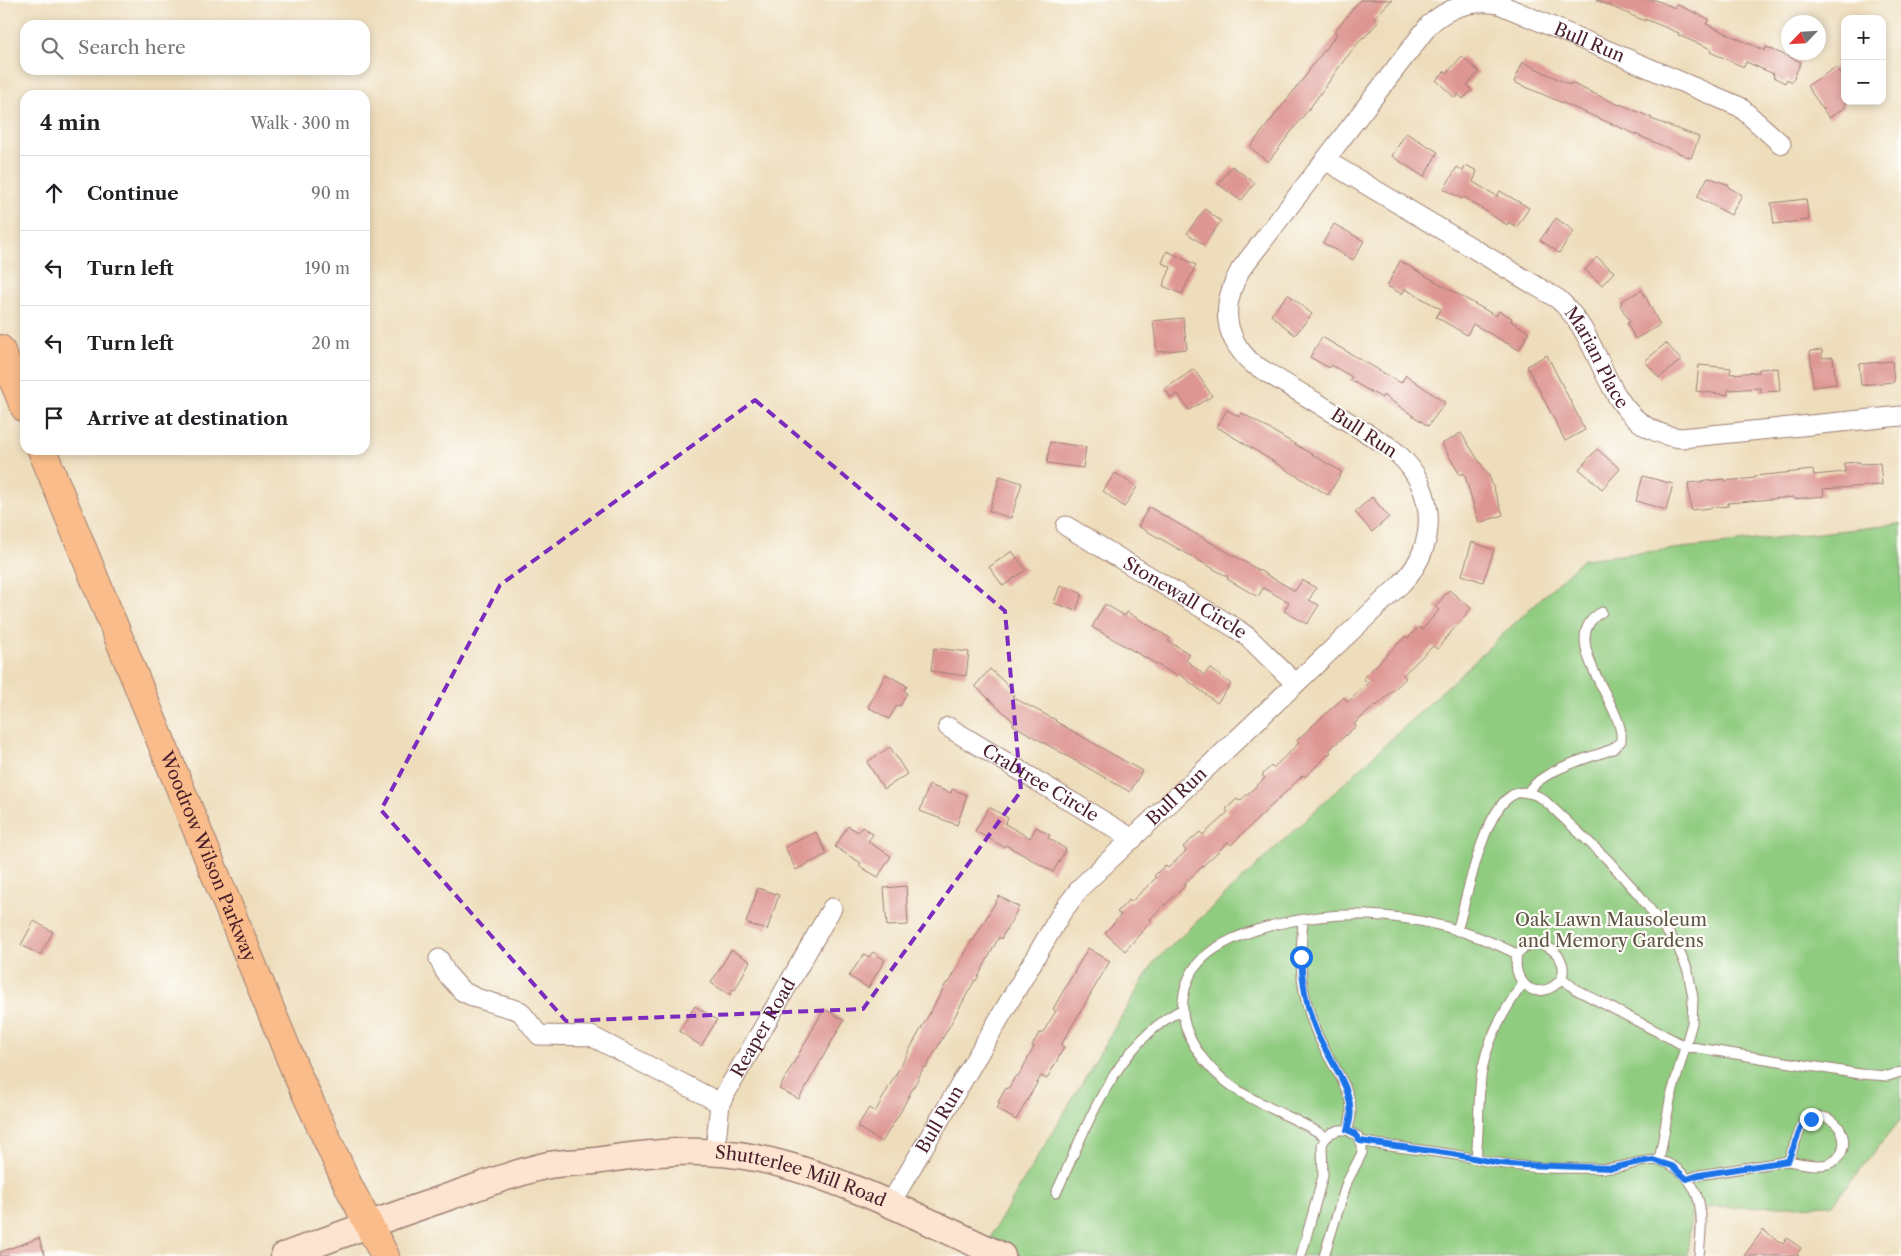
<!DOCTYPE html>
<meta charset="utf-8">
<style>
body{margin:0;font-family:"Libre Caslon Text",serif;background:#f2f2f2;color:#202124}
.controls{position:absolute;right:15px;top:15px;display:grid;overflow:hidden;border-radius:10px;box-shadow:0 2px 8px #0003}
.controls button{width:45px;height:45px;display:grid;place-items:center;padding:0;border:0;border-bottom:1px solid #e0e0e0;background:#fff;color:#202124;font:25px sans-serif}
.compass{position:absolute;left:1781px;top:15px;width:45px;height:45px;border-radius:50%;background:#fff;box-shadow:0 2px 8px #0003;rotate:245deg}
.stop{position:absolute;width:15px;height:15px;margin:-11px;border:4px solid #1a73e8;border-radius:50%;background:#fff}
.stop.end{background:#1a73e8;border-color:#fff;box-shadow:0 1px 5px #0008}
.list{margin:0;padding:0;list-style:none}
h2{display:flex;justify-content:space-between;align-items:center;height:65px;margin:0;padding:0 20px;font-size:21px}
h2 small{font-size:16px;font-weight:400;color:#757577}
.list li{display:grid;grid-template-columns:32px 1fr auto;gap:15px;align-items:center;box-sizing:border-box;height:75px;padding:0 20px;border-top:1px solid #e0e0e0}
.list b{display:block;font-size:19px;white-space:nowrap}
.list em{font-size:16px;font-style:normal;color:#757577}
.icon{flex:none;width:28px;height:28px;fill:none;stroke:currentColor;stroke-width:2;stroke-linecap:round;stroke-linejoin:round}
.map{position:relative;flex:none;width:1901px;height:1256px;overflow:hidden}
.search{position:absolute;background:#fff;box-shadow:0 2px 8px #0003;left:20px;top:20px;width:350px;height:55px;display:flex;align-items:center;gap:12px;box-sizing:border-box;padding:0 18px;border-radius:15px;color:#757577;font-size:19px}
.panel{position:absolute;background:#fff;box-shadow:0 2px 8px #0003;left:20px;top:90px;width:350px;height:365px;border-radius:15px}
.map>svg:first-child{display:block}
.green{fill:#90cc80;stroke:#6d7656}
.building{fill:#de9693}
.lines{fill:none;stroke-linecap:round;stroke-linejoin:round}
.lane-casing{stroke:#9c7e73;stroke-width:11}
.street-casing{stroke:#9c7e73;stroke-width:21}
.secondary-casing{stroke:#9c7e73;stroke-width:29}
.highway-casing{stroke:#9c7e73;stroke-width:30}
.lane{stroke:#fff;stroke-width:9}
.street{stroke:#fff;stroke-width:19}
.secondary{stroke:#fde4d0;stroke-width:26}
.highway{stroke:#f9bc8a;stroke-width:28}
.route{stroke:#1a73e8;stroke-width:6}
.marked{fill:none;stroke:#7b2cbf;stroke-width:4;stroke-dasharray:10 6;stroke-linejoin:round}
.labels{text-anchor:middle;dominant-baseline:central;stroke-width:4.5;stroke-linejoin:round;paint-order:stroke}
.street-label{font-size:18px;fill:#4a1f2b;stroke:#fdfcf7}
.park-label{font-size:18px;fill:#5f5344;stroke:#fdfcf7}
</style>
<div class="map">
<svg width="1901" height="1256" viewBox="0 0 1901 1256">
<rect width="100%" height="100%" fill="#fdfcf7"/>
<filter id="ink" filterUnits="userSpaceOnUse"><feTurbulence type="fractalNoise" baseFrequency=".02" numOctaves="2"/><feDisplacementMap in="SourceGraphic" scale="10" xChannelSelector="R" yChannelSelector="G"/><feConvolveMatrix kernelMatrix="1 2 1 2 8 2 1 2 1" color-interpolation-filters="sRGB"/></filter>
<filter id="wash" filterUnits="userSpaceOnUse"><feTurbulence type="fractalNoise" baseFrequency=".0096" numOctaves="4" result="noise"/><feDisplacementMap in="SourceGraphic" scale="20" xChannelSelector="R" yChannelSelector="G"/><feGaussianBlur stdDeviation="1.12" result="paint"/><feColorMatrix in="noise" values="0 0 0 0 0 0 0 0 0 0 0 0 0 0 0 0 0 1.4 0 .05"/><feComposite in="paint" operator="in"/></filter>
<g filter="url(#wash)">
<rect width="100%" height="100%" fill="#edb"/>
<path class="green" d="M 1901,524 L 1901,1119 L 1832,1205 L 1692,1208 L 1687,1256 L 1021,1256 L 990,1242 L 993,1232 L 1154,962 L 1583,559 Z"/>
<g id="blocks">
<path class="building" d="M 1360,0 L 1392,0 L 1373,18 L 1378,22 L 1364,38 L 1363,37 L 1345,59 L 1315,101 L 1268,162 L 1250,147 L 1310,70 L 1309,70 L 1337,34 L 1334,32 Z
M 1596,0 L 1656,0 L 1675,8 L 1676,4 L 1709,19 L 1706,24 L 1765,51 L 1766,47 L 1801,62 L 1792,82 L 1787,79 L 1785,83 L 1773,77 L 1774,74 L 1746,62 L 1744,67 L 1710,52 L 1711,49 L 1678,35 L 1679,33 L 1645,19 L 1645,21 Z
M 1462,56 L 1479,72 L 1467,85 L 1472,90 L 1463,99 L 1458,94 L 1455,98 L 1436,80 L 1445,71 L 1447,73 Z
M 1523,62 L 1570,85 L 1571,83 L 1619,105 L 1620,104 L 1652,118 L 1651,119 L 1699,137 L 1691,158 L 1514,82 Z
M 1836,67 L 1845,80 L 1845,107 L 1829,118 L 1807,86 Z
M 1406,133 L 1438,152 L 1424,177 L 1392,156 Z
M 1466,165 L 1477,171 L 1473,182 L 1497,196 L 1500,191 L 1529,208 L 1517,227 L 1508,222 L 1507,225 L 1464,197 L 1462,199 L 1444,189 L 1457,167 L 1463,171 Z
M 1232,166 L 1255,183 L 1241,201 L 1218,184 Z
M 1708,177 L 1729,185 L 1728,187 L 1742,195 L 1731,215 L 1697,197 Z
M 1806,199 L 1809,220 L 1774,224 L 1771,203 Z
M 1205,209 L 1221,221 L 1204,245 L 1187,233 Z
M 1556,218 L 1574,231 L 1559,253 L 1540,240 Z
M 1334,224 L 1364,241 L 1353,260 L 1323,243 Z
M 1167,251 L 1196,265 L 1182,294 L 1163,286 L 1171,267 L 1162,263 Z
M 1597,257 L 1614,272 L 1602,285 L 1585,270 Z
M 1400,261 L 1496,316 L 1499,311 L 1512,318 L 1511,321 L 1529,332 L 1519,350 L 1473,324 L 1467,335 L 1436,317 L 1441,309 L 1405,289 L 1402,294 L 1387,286 Z
M 1642,290 L 1660,325 L 1635,339 L 1627,323 L 1630,322 L 1620,305 L 1622,303 L 1621,301 Z
M 1288,294 L 1312,314 L 1295,335 L 1271,315 Z
M 1183,318 L 1187,349 L 1157,352 L 1153,321 Z
M 1322,337 L 1401,383 L 1406,375 L 1445,403 L 1428,426 L 1383,395 L 1382,398 L 1350,380 L 1352,377 L 1331,365 L 1329,368 L 1310,357 Z
M 1666,343 L 1681,360 L 1659,378 L 1645,361 Z
M 1822,350 L 1822,358 L 1833,357 L 1836,384 L 1813,387 L 1810,351 Z
M 1547,355 L 1585,430 L 1565,441 L 1527,366 Z
M 1892,361 L 1894,382 L 1861,385 L 1859,364 Z
M 1699,365 L 1731,368 L 1730,374 L 1759,372 L 1759,369 L 1778,368 L 1780,391 L 1760,392 L 1760,388 L 1728,390 L 1728,395 L 1696,391 Z
M 1194,369 L 1212,396 L 1189,410 L 1178,394 L 1171,398 L 1165,389 Z
M 1227,410 L 1240,417 L 1242,413 L 1342,472 L 1328,495 L 1217,427 Z
M 1461,433 L 1490,478 L 1503,515 L 1479,523 L 1464,473 L 1460,475 L 1442,444 Z
M 1050,442 L 1086,447 L 1083,468 L 1047,463 Z
M 1597,449 L 1620,469 L 1602,489 L 1579,469 Z
M 1860,462 L 1860,464 L 1880,463 L 1882,485 L 1823,489 L 1824,496 L 1793,499 L 1793,497 L 1728,503 L 1728,506 L 1691,510 L 1688,483 L 1725,479 L 1725,481 L 1755,478 L 1755,476 L 1813,470 L 1814,475 L 1845,472 L 1844,463 Z
M 1115,473 L 1137,487 L 1124,507 L 1103,491 Z
M 1000,476 L 1022,483 L 1011,518 L 989,511 Z
M 1643,476 L 1673,484 L 1666,510 L 1636,501 Z
M 1372,497 L 1389,517 L 1372,532 L 1355,512 Z
M 1149,507 L 1295,591 L 1302,580 L 1316,588 L 1309,600 L 1319,605 L 1307,624 L 1284,611 L 1289,602 L 1263,588 L 1258,597 L 1227,579 L 1228,577 L 1138,526 Z
M 1472,542 L 1494,550 L 1483,582 L 1462,575 Z
M 1012,551 L 1026,570 L 1003,586 L 989,567 Z
M 1060,586 L 1067,588 L 1067,587 L 1082,594 L 1076,611 L 1054,603 Z
M 1449,590 L 1471,608 L 1437,649 L 1433,646 L 1403,675 L 1406,678 L 1377,706 L 1376,705 L 1354,724 L 1356,726 L 1329,750 L 1331,752 L 1305,777 L 1303,775 L 1231,845 L 1228,842 L 1184,884 L 1185,886 L 1150,919 L 1152,920 L 1125,951 L 1105,933 L 1121,915 L 1117,912 L 1129,900 L 1131,902 L 1156,878 L 1154,876 L 1165,865 L 1168,868 L 1186,851 L 1183,847 L 1200,832 L 1203,835 L 1228,812 L 1226,809 L 1237,799 L 1240,801 L 1265,778 L 1262,775 L 1271,766 L 1273,768 L 1299,743 L 1297,740 L 1344,697 L 1348,702 L 1368,683 L 1363,678 L 1406,636 L 1408,638 L 1419,627 L 1422,630 L 1439,610 L 1435,607 Z
M 1105,604 L 1125,616 L 1127,612 L 1170,638 L 1168,641 L 1190,654 L 1186,660 L 1204,675 L 1210,668 L 1231,684 L 1217,703 L 1178,673 L 1177,676 L 1092,627 Z
M 934,648 L 969,652 L 966,676 L 931,671 Z
M 990,669 L 1016,693 L 1012,697 L 1056,720 L 1055,721 L 1142,771 L 1130,792 L 1013,725 L 1014,722 L 975,686 Z
M 886,674 L 907,686 L 904,691 L 907,693 L 900,706 L 897,705 L 889,719 L 868,707 Z
M 890,747 L 907,774 L 884,789 L 867,762 Z
M 929,785 L 951,793 L 952,789 L 967,795 L 957,825 L 920,811 Z
M 989,807 L 1008,818 L 1005,824 L 1030,838 L 1036,827 L 1050,835 L 1048,838 L 1066,849 L 1053,872 L 1006,845 L 1004,847 L 975,831 Z
M 848,826 L 858,832 L 862,827 L 873,834 L 868,842 L 891,856 L 878,877 L 859,866 L 861,863 L 835,847 Z
M 816,832 L 827,854 L 796,870 L 785,847 Z
M 906,886 L 908,925 L 887,926 L 884,888 Z
M 758,888 L 779,895 L 767,930 L 746,923 Z
M 999,896 L 1019,907 L 1001,939 L 999,937 L 976,981 L 975,980 L 926,1068 L 924,1067 L 901,1111 L 882,1142 L 857,1127 L 869,1108 L 875,1112 L 947,982 L 949,983 L 972,940 L 973,941 Z
M 34,921 L 53,932 L 40,955 L 21,945 Z
M 1088,948 L 1110,961 L 1061,1045 L 1064,1047 L 1047,1079 L 1041,1076 L 1016,1120 L 997,1109 L 1000,1103 L 998,1102 L 1006,1088 L 1008,1089 L 1016,1075 L 1018,1077 L 1034,1047 L 1032,1046 L 1039,1033 L 1042,1034 L 1056,1011 L 1053,1009 Z
M 731,950 L 750,961 L 735,990 L 733,989 L 730,995 L 711,983 Z
M 873,952 L 885,960 L 868,988 L 849,976 L 864,954 L 869,957 Z
M 695,1006 L 717,1020 L 701,1046 L 679,1031 Z
M 824,1009 L 844,1020 L 799,1099 L 779,1089 Z
M 1763,1230 L 1783,1244 L 1787,1238 L 1801,1248 L 1797,1254 L 1799,1256 L 1744,1256 Z
M 39,1238 L 45,1256 L 0,1256 L 0,1252 Z"/>
</g>
</g>
<g filter="url(#ink)">
<use href="#blocks" fill-opacity="0" stroke="#9c7e73" stroke-width="1"/>
<g class="lines">
<defs>
<path id="lane" d="M 1527,793 C 1543,769 1586,759 1613,749 L 1621,741 C 1626,706 1553,638 1602,612
M 1303,920 C 1301,947 1299,973 1306,1000 C 1310,1016 1315,1032 1323,1046 C 1336,1073 1361,1099 1347,1130
M 1457,931 C 1467,898 1482,814 1511,796 C 1521,789 1534,793 1543,799 L 1607,859 L 1640,896 L 1677,945 L 1688,971 L 1693,998 L 1692,1023 L 1670,1100 L 1659,1161
M 1562,978 L 1575,989 L 1685,1046 L 1860,1074 L 1888,1076 L 1901,1072
M 1814,1117 C 1845,1113 1855,1155 1828,1164 C 1816,1167 1800,1163 1788,1161 L 1802,1125 Z
M 1326,1137 C 1288,1112 1242,1102 1210,1067 C 1193,1048 1180,1026 1183,999 C 1185,984 1192,969 1202,959 C 1237,925 1321,913 1367,915 C 1419,917 1471,931 1517,954 C 1519,952 1523,948 1526,947 C 1554,934 1581,976 1548,989 C 1540,992 1532,991 1526,986 C 1516,976 1515,967 1517,954
M 1360,1141 C 1390,1147 1420,1149 1450,1154 C 1466,1156 1482,1161 1498,1163 C 1528,1168 1559,1169 1589,1168 C 1597,1168 1604,1169 1612,1168 C 1633,1166 1653,1153 1674,1167 C 1707,1189 1702,1222 1699,1256
M 1476,1159 C 1479,1132 1478,1104 1481,1077 C 1486,1041 1503,1012 1523,983
M 1687,1179 L 1699,1175 L 1788,1161
M 1056,1193 C 1087,1127 1114,1044 1183,1009
M 1301,1256 L 1323,1176 L 1322,1145 L 1325,1139 L 1331,1133 L 1339,1130 L 1347,1130 L 1357,1136 L 1362,1144 L 1362,1153 L 1347,1182 L 1324,1256"/>
<g id="street">
<path id="s1" d="M 1325,160 L 1558,299 C 1609,343 1602,429 1681,438 L 1901,416"/>
<path id="s2" d="M 1066,526 L 1237,629 L 1249,638 L 1295,683"/>
<path id="s3" d="M 948,727 L 1133,839"/>
<path d="M 439,959 L 446,973 L 462,991 L 476,998 L 520,1011 L 539,1035 L 591,1036 L 720,1103"/>
<path id="s4" d="M 715,1152 L 720,1103 L 832,908"/>
<path id="s5" d="M 890,1204 L 1062,912 L 1081,887 L 1401,584 C 1443,542 1435,479 1388,446 L 1253,364 C 1222,336 1221,304 1241,269 L 1429,25 C 1448,7 1473,0 1499,4 L 1740,107 L 1781,144"/>
</g>
<g id="secondary">
<path id="s6" d="M 284,1256 C 339,1235 395,1215 451,1196 C 483,1185 516,1172 549,1165 C 566,1162 584,1163 602,1160 C 653,1152 705,1147 756,1158 C 839,1175 926,1221 1002,1256"/>
</g>
<g id="highway">
<path d="M 0,349 L 25,408"/>
<path id="s7" d="M 42,450 L 296,1072 L 348,1185 L 385,1256"/>
</g>
</defs>
<use href="#lane" class="lane-casing"/>
<use href="#street" class="street-casing"/>
<use href="#secondary" class="secondary-casing"/>
<use href="#highway" class="highway-casing"/>
<use href="#lane" class="lane"/>
<use href="#street" class="street"/>
<use href="#secondary" class="secondary"/>
<use href="#highway" class="highway"/>
</g>
</g>
<g class="lines" filter="url(#ink)">
<path class="route" d="M 1301,957 C 1302,981 1306,1005 1315,1028 C 1327,1061 1362,1094 1347,1130 L 1354,1133 L 1360,1141 L 1452,1154 L 1499,1163 L 1523,1165 L 1612,1168 L 1639,1162 L 1653,1160 L 1672,1166 L 1687,1179 L 1699,1175 L 1788,1161 L 1802,1125 L 1811,1119"/>
</g>
<path class="marked" d="M 755,400 L 1005,611 L 1021,791 L 863,1009 L 566,1021 L 381,810 L 500,585 Z"/>
<g class="labels">
<g class="street-label">
<text stroke="none"><textPath href="#s5" startOffset="1715">Bull Run</textPath></text>
<text stroke="none"><textPath href="#s1" startOffset="342">Marian Place</textPath></text>
<text transform="translate(1364 433) rotate(33)">Bull Run</text>
<text stroke="none"><textPath href="#s2" startOffset="139">Stonewall Circle</textPath></text>
<text stroke="none"><textPath href="#s3" startOffset="108">Crabtree Circle</textPath></text>
<text stroke="none"><textPath href="#s5" startOffset="502">Bull Run</textPath></text>
<text stroke="none"><textPath href="#s7" startOffset="439">Woodrow Wilson Parkway</textPath></text>
<text stroke="none"><textPath href="#s4" startOffset="136">Reaper Road</textPath></text>
<text stroke="none"><textPath href="#s5" startOffset="98">Bull Run</textPath></text>
<text stroke="none"><textPath href="#s6" startOffset="536">Shutterlee Mill Road</textPath></text>
</g>
<g class="park-label">
<text x="1611" y="920">Oak Lawn Mausoleum<tspan x="1611" dy="21">and Memory Gardens</tspan></text>
</g>
</g>
</svg>
<div class="controls">
<button>+</button>
<button>−</button>
</div>
<svg class="compass" viewBox="-18 -18 36 36"><path d="M0-13l5 13h-10z" fill="#e53935"/><path d="M0 13l5-13h-10z" fill="#757577"/></svg>
<div class="stop" style="left:1301px;top:957px"></div>
<div class="stop end" style="left:1811px;top:1119px"></div>
<div class="search"><svg class="icon" aria-label="search" viewBox="0 0 24 24"><circle cx="10" cy="10" r="6"/><path d="M15 15l6 6"/></svg>Search here</div>
<section class="panel">
<h2>4 min<small>Walk · 300 m</small></h2>
<ul class="list">
<li><svg class="icon" aria-label="ahead" viewBox="0 0 24 24"><path d="M12 20V5M6 11l6-6 6 6"/></svg><div><b>Continue</b></div><em>90 m</em></li>
<li><svg class="icon" aria-label="left" viewBox="0 0 24 24"><path d="M17 20v-9H6M10 6l-5 5 5 5"/></svg><div><b>Turn left</b></div><em>190 m</em></li>
<li><svg class="icon" aria-label="left" viewBox="0 0 24 24"><path d="M17 20v-9H6M10 6l-5 5 5 5"/></svg><div><b>Turn left</b></div><em>20 m</em></li>
<li><svg class="icon" aria-label="arrive" viewBox="0 0 24 24"><path d="M6 21V4h12l-3 4 3 4H6"/></svg><div><b>Arrive at destination</b></div></li>
</ul>
</section>
</div>
